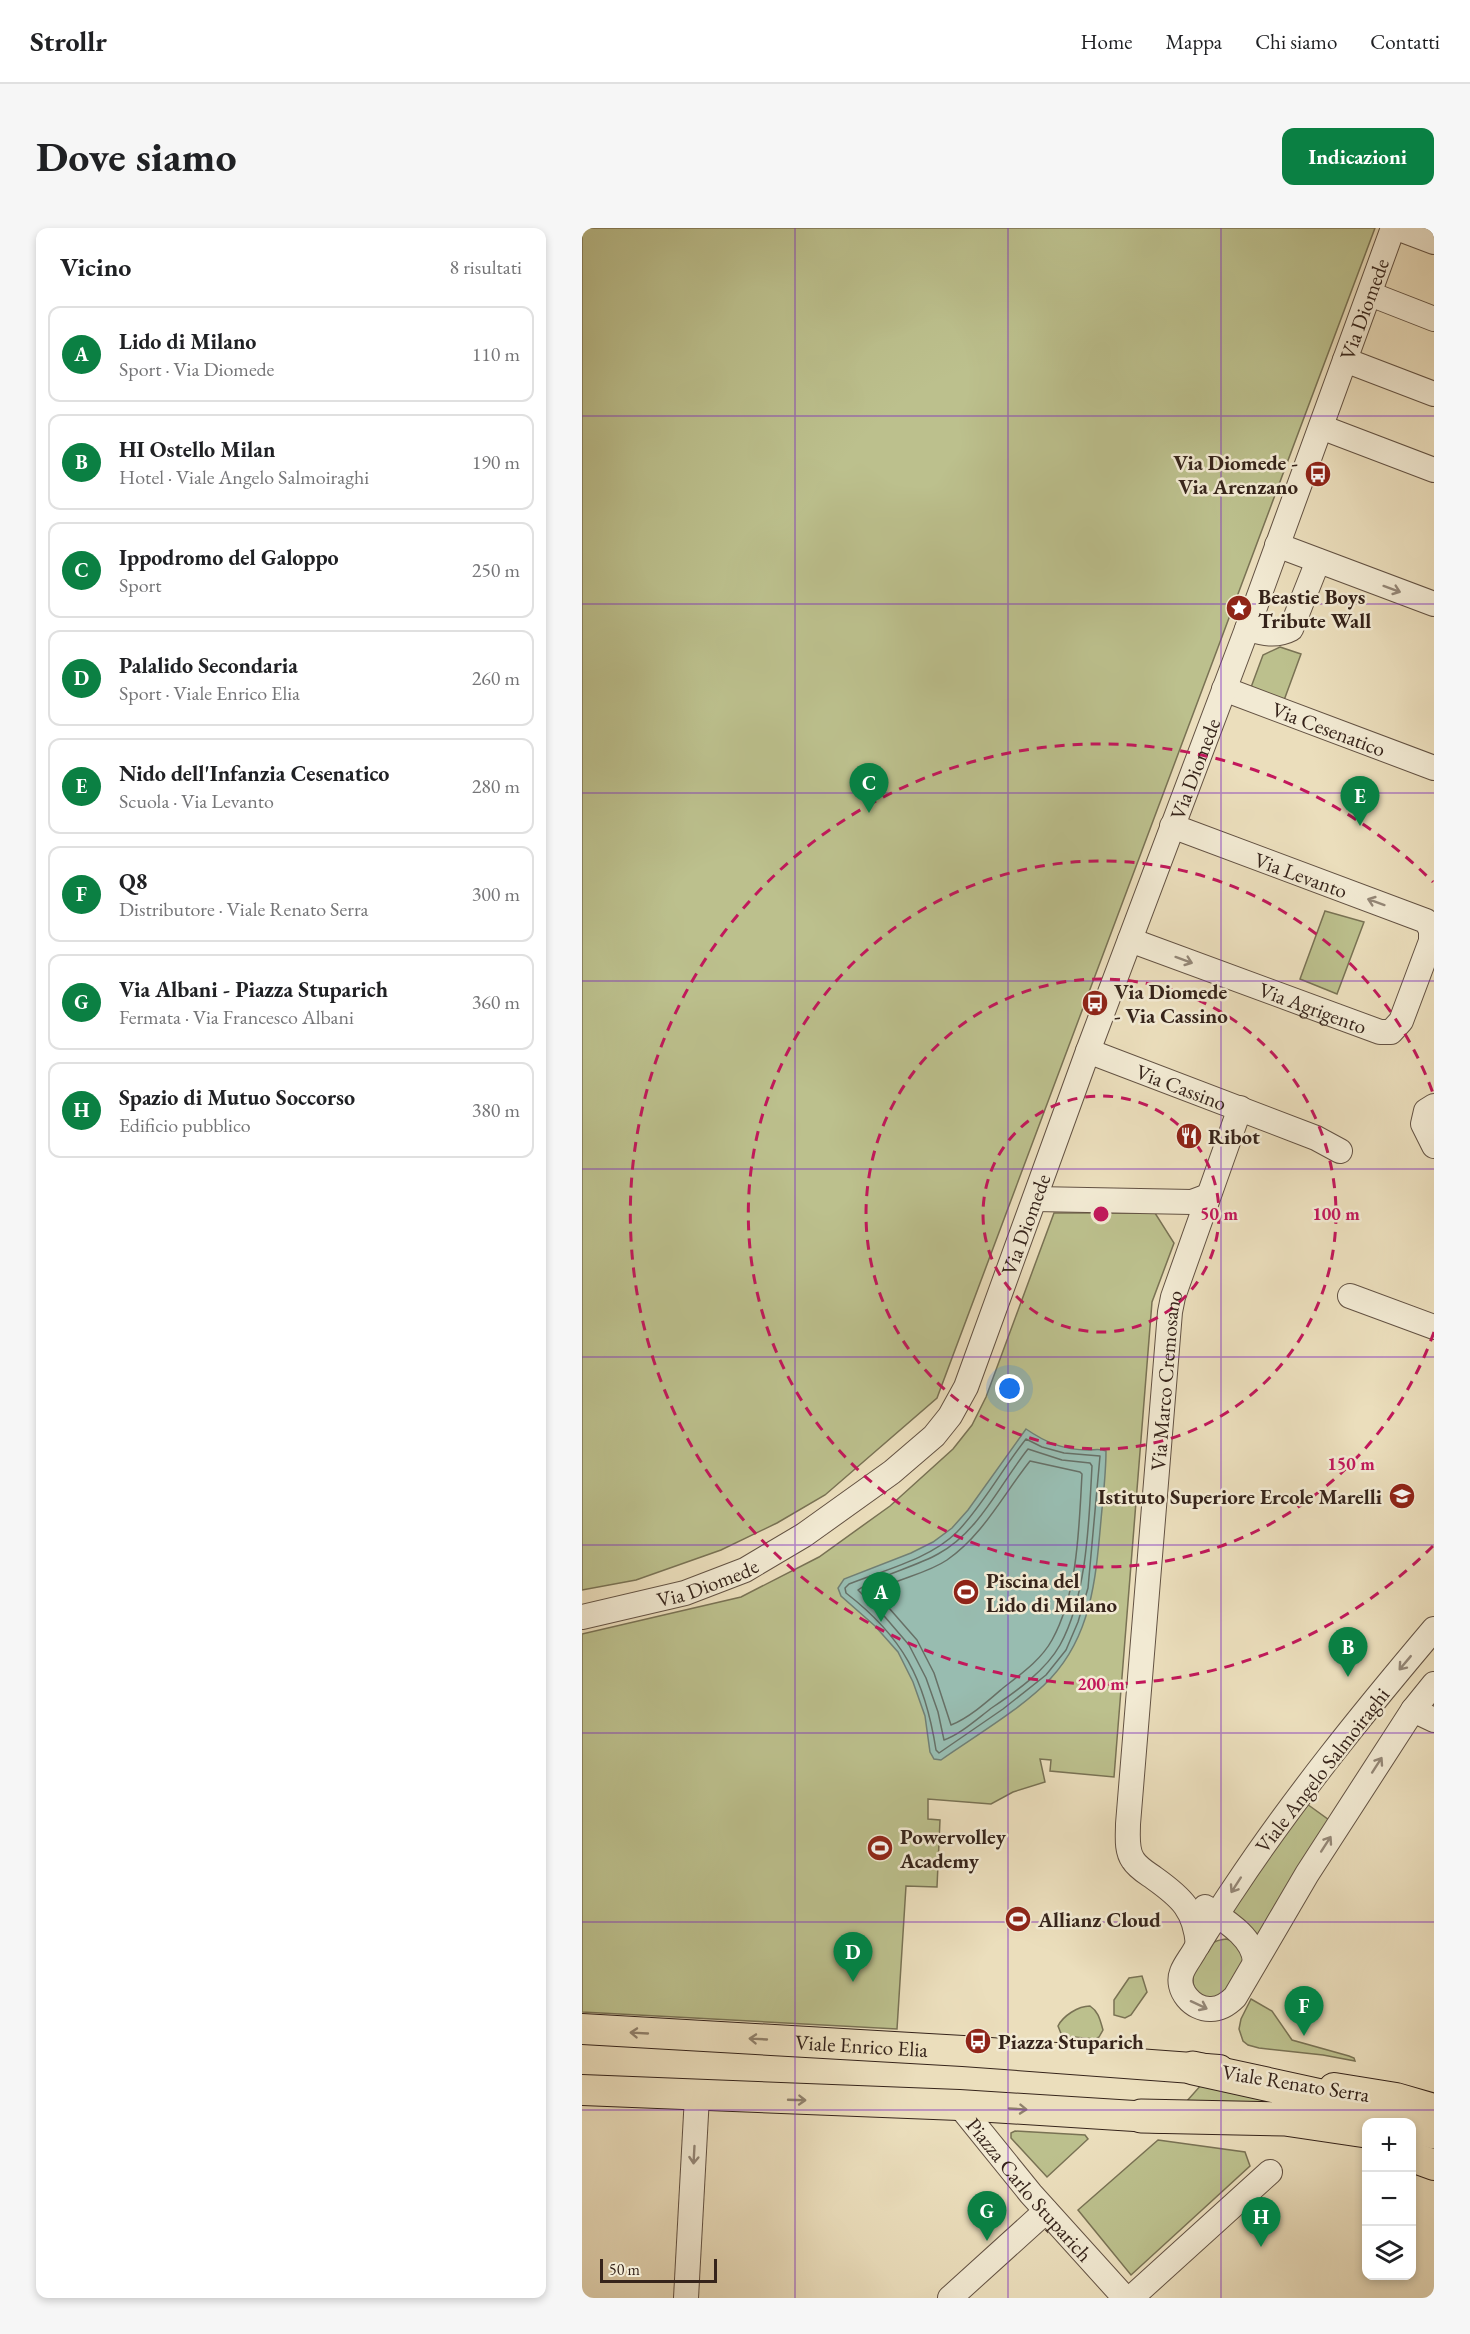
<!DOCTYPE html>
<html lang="it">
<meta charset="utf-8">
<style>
body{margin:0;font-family:"EB Garamond",serif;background:#f6f6f6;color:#202124}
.controls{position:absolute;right:18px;bottom:18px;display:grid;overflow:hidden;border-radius:12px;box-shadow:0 3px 9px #0003}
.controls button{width:54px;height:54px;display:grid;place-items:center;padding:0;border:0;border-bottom:2px solid #e0e0e0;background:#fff;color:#202124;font:30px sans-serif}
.scale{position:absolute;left:18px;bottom:15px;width:117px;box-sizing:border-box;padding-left:6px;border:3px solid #36241b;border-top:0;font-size:16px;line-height:21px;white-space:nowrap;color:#36241b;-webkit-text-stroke:4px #f2ead3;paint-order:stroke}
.you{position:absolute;left:428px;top:1161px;width:21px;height:21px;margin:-15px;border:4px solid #fff;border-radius:50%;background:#1a73e8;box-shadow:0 0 0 9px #1a73e833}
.badge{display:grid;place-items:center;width:39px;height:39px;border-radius:50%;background:#0b8043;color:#fff;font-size:20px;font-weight:700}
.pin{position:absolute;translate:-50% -50px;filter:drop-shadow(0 2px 3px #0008)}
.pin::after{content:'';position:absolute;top:32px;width:21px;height:18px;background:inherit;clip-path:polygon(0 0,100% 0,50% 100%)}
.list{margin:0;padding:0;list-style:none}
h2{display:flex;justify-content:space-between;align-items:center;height:78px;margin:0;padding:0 24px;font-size:26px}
h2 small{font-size:20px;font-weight:400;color:#757577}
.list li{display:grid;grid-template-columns:39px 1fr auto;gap:18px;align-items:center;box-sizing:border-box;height:96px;margin:0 12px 12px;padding:0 12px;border:2px solid #e0e0e0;border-radius:12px}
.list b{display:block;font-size:22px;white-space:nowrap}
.list p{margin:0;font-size:20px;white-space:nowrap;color:#757577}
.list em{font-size:20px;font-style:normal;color:#757577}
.icon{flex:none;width:33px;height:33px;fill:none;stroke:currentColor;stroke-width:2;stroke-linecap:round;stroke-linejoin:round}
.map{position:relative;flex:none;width:852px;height:2070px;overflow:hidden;border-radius:12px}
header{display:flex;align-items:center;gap:36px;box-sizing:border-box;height:84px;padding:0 30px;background:#fff;border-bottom:2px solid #e0e0e0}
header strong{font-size:28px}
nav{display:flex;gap:33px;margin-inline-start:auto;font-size:21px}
.intro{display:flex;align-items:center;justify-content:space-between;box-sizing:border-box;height:144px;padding:0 36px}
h1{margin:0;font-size:42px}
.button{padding:15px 27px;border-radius:12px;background:#0b8043;color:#fff;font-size:21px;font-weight:700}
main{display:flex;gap:36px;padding:0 36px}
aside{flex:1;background:#fff;border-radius:12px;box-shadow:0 3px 9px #0003}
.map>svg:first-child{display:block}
.green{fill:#bcc08d;stroke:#797254;stroke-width:1.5}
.water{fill:#98bcb0;stroke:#717f74;stroke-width:1.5}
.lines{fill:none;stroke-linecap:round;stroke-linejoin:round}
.shore{stroke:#677066;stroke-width:1.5}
.minor-casing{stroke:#635243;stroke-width:26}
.major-casing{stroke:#36241b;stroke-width:32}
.highway-casing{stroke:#36241b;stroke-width:35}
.minor{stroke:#f2ead3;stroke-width:24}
.major{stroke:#ebdebc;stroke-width:30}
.highway{stroke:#ebdebc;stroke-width:33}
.oneway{stroke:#948777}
.oneway2{stroke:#90816c}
.grid{fill:none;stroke:#7b2cbf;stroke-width:1.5;stroke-opacity:0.55}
.ring{fill:none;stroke:#c2185b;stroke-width:3;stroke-dasharray:10 8}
.labels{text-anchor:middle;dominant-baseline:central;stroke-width:5;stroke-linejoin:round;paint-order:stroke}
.street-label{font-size:21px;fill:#36241b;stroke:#f2ead3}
.poi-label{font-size:21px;font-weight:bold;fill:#36241b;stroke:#f2ead3;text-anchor:start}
.centre{fill:#c2185b;stroke:#f2ead3;stroke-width:3}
.ring-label{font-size:18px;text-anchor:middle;font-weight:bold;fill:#c2185b;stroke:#f2ead3;stroke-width:5;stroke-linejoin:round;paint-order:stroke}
</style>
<header>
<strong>Strollr</strong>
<nav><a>Home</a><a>Mappa</a><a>Chi siamo</a><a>Contatti</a></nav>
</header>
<div class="intro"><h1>Dove siamo</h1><a class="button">Indicazioni</a></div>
<main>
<aside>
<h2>Vicino<small>8 risultati</small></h2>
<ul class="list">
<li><span class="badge">A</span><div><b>Lido di Milano</b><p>Sport · Via Diomede</p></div><em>110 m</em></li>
<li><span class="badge">B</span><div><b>HI Ostello Milan</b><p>Hotel · Viale Angelo Salmoiraghi</p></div><em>190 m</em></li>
<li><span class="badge">C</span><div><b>Ippodromo del Galoppo</b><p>Sport</p></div><em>250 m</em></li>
<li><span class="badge">D</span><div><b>Palalido Secondaria</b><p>Sport · Viale Enrico Elia</p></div><em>260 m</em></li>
<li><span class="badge">E</span><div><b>Nido dell'Infanzia Cesenatico</b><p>Scuola · Via Levanto</p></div><em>280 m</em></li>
<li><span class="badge">F</span><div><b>Q8</b><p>Distributore · Viale Renato Serra</p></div><em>300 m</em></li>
<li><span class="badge">G</span><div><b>Via Albani - Piazza Stuparich</b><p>Fermata · Via Francesco Albani</p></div><em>360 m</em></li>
<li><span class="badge">H</span><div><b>Spazio di Mutuo Soccorso</b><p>Edificio pubblico</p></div><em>380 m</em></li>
</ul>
</aside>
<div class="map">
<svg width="852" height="2070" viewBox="0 0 852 2070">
<rect width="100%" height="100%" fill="#ebdebc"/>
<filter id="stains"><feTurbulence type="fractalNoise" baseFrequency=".00333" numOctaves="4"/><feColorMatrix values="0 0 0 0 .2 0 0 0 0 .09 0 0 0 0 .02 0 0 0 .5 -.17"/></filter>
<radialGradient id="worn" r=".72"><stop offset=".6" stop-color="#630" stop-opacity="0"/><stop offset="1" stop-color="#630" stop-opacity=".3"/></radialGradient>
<path class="green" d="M 0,0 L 793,0 L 355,1170 L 243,1267 L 195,1295 L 139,1322 L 54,1352 L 0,1362 Z
M 698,419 L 719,426 L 701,475 L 668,462 L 681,427 Z
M 743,683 L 782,694 L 755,766 L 718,751 Z
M 472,985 L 573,985 L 592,1015 L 570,1074 L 532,1549 L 468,1543 L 469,1532 L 458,1531 L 463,1554 L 431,1564 L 409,1576 L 346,1571 L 346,1591 L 358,1592 L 355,1659 L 324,1658 L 315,1801 L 0,1784 L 0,1406 L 159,1369 L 237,1329 L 308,1278 L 371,1221 L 390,1197 L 404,1169 Z
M 725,1576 L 747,1592 L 680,1713 L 643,1687 Z
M 644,1711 L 652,1713 L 665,1724 L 648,1763 L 628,1772 C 625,1770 618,1768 616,1765 C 603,1752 619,1724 631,1715 C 635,1712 639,1712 644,1711 Z
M 560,1748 L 565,1764 L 549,1787 L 543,1790 L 532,1787 L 532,1772 L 547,1750 Z
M 669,1771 L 690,1783 L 710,1812 L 767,1828 L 772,1830 L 773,1833 L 741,1827 L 677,1820 L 666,1817 L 661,1813 L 657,1801 L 659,1791 Z
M 508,1778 C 517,1784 518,1792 521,1802 L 517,1809 L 513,1811 L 480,1808 L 476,1798 C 481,1788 496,1778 508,1778 Z
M 620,1856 L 730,1876 L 604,1874 Z
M 433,1903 L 503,1907 L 506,1911 L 465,1949 L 429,1910 L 429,1905 Z
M 576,1912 L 663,1924 L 668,1938 L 549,2047 L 496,1982 Z"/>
<path class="water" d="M 444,1201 C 463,1214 481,1222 506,1222 C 513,1222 517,1220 524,1223 C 524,1246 521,1269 519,1292 C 514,1348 510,1406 469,1450 C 441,1480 393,1508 359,1532 L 352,1531 L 348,1524 L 343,1488 L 331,1454 L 316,1424 L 293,1398 L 259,1368 L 256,1360 L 262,1351 L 329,1325 L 351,1314 L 370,1300 L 386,1282 Z"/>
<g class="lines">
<path class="shore" d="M 444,1211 L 460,1219 L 482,1225 L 518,1228 L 506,1360 L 496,1394 L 484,1422 L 464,1447 L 421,1481 L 357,1525 L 354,1522 C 343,1451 321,1409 264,1365 L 263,1360 L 267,1356 C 302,1342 348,1331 375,1304 C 402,1276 420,1241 444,1211 Z
M 446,1221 L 480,1232 L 508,1235 L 510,1238 C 507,1293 505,1368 478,1417 C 464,1442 435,1463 411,1479 C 396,1490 379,1506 362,1512 L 356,1484 L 344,1450 L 327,1417 L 303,1389 L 276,1362 C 295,1348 333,1339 356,1326 C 397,1304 418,1256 446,1221 Z
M 448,1233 L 498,1244 L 500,1246 C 497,1299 496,1365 470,1412 C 459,1432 439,1446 421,1460 C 406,1473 387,1490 369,1497 L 352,1445 L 335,1412 L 293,1364 C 314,1350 343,1347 365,1332 C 401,1307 421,1267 448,1233 Z"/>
<defs>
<g id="minor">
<path d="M 815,0 L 852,14"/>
<path d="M 788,66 L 852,91"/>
<path d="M 763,132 L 852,166"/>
<path d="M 739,199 L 852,242"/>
<path d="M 695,317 L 852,376"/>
<path d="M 665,401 C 680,405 694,409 709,401 L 736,333"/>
<path id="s1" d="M 642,461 L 852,540"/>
<path id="s2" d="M 548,712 L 798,804 L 809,804 L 819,793 L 849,713 L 849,702 L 844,693 L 590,598"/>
<path id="s3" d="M 506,823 L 734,910 L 758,923"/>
<path d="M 852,878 L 844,883 L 841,896 L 852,918"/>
<path d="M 453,971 L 610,974 L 626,968"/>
<path d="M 768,1068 L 852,1099"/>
<path id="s4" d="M 0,1389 L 103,1365 L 163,1342 L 222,1307 L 310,1244 L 352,1208 L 368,1188 L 384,1159 L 506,823 L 665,401 L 811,0"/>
<path d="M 852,1401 C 781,1485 712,1570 651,1662 C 638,1681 626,1701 614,1720 C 610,1728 603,1736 600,1744 C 593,1762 611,1782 629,1781 C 639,1781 646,1776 653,1769 L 725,1646 L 831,1482 L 852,1456"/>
<path d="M 831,1482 L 852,1492"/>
<path d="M 623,1679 C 642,1692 672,1709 673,1734"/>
<path id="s5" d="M 616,1717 C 613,1682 600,1670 572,1650 C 565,1645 556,1640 551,1632 C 544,1622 546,1608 546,1596 L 588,1084 L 591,1069 L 658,880"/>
<path id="s6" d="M 377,1877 L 449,1966 L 543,2070"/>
<path d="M 104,2070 L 115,1868"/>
<path d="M 368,2070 L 464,1983"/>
<path d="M 549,2070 L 688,1944"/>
</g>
<g id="major">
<path id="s7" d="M 0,1801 L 381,1823 L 637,1842"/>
<path d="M 752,1860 L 814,1870 L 852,1881"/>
<path d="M 0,1862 L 377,1877 L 584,1890"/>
<path d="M 830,1929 L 852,1937"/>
</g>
<path id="highway" d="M 611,1840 L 753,1871 L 822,1894
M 559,1888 L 703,1891 L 784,1903
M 830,1897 L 852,1904"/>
</defs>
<use href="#minor" class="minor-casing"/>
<use href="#major" class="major-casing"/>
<use href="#highway" class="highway-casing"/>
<use href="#minor" class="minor"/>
<use href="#major" class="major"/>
<use href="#highway" class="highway"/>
</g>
<defs><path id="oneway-shaft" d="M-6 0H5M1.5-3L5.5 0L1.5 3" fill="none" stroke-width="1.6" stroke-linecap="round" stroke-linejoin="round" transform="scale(1.5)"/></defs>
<g class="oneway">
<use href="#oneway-shaft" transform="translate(810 361) rotate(20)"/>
<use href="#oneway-shaft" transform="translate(794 674) rotate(-160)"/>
<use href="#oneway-shaft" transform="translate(602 732) rotate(20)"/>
<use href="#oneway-shaft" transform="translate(823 1435) rotate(130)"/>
<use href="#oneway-shaft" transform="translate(795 1537) rotate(-57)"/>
<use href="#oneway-shaft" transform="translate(744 1616) rotate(-57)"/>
<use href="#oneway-shaft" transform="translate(654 1657) rotate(123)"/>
<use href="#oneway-shaft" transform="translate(617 1777) rotate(25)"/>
<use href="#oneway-shaft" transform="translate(112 1927) rotate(93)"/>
</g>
<g class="oneway2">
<use href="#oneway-shaft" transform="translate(57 1805) rotate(-177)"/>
<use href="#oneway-shaft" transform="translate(176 1811) rotate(-177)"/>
<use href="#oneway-shaft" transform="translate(215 1872) rotate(2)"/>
<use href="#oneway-shaft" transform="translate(436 1881) rotate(3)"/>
</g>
<path class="grid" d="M 213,0 L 213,2070M 426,0 L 426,2070M 639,0 L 639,2070M 0,188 L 852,188M 0,376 L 852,376M 0,565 L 852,565M 0,753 L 852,753M 0,941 L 852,941M 0,1129 L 852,1129M 0,1317 L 852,1317M 0,1505 L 852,1505M 0,1694 L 852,1694M 0,1882 L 852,1882"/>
<g class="ring">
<circle cx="519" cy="986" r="118"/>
<circle cx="519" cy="986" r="235"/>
<path d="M852 1104A353 353 0 1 1 852 868"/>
<path d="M851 1318A470 470 0 1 1 851 654"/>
</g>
<defs>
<symbol id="bus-disc" viewBox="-11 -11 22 22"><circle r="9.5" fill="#8f2418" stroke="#f2ead3"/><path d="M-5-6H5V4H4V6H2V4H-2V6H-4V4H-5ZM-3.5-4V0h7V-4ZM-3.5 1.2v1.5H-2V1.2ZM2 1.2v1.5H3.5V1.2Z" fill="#fff"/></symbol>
<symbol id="sight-disc" viewBox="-11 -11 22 22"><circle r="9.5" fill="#8f2418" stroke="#f2ead3"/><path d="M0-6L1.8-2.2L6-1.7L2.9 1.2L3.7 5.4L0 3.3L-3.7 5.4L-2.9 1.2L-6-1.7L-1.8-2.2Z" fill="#fff"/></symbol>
<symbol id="restaurant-disc" viewBox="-11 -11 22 22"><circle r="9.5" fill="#8f2418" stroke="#f2ead3"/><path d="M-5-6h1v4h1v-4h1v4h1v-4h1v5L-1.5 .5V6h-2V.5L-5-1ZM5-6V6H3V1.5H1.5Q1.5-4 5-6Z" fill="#fff"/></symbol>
<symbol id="school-disc" viewBox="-11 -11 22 22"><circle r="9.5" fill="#8f2418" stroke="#f2ead3"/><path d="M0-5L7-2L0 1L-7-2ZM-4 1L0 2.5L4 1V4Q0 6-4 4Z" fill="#fff"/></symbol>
<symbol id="stadium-disc" viewBox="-11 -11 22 22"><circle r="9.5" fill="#8f2418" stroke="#f2ead3"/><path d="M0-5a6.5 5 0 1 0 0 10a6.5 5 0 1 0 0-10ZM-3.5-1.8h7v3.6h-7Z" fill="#fff"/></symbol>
</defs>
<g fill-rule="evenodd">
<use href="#bus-disc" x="721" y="231" width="30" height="30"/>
<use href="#sight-disc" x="642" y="365" width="30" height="30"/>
<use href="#bus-disc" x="498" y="760" width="30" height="30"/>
<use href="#restaurant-disc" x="592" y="893" width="30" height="30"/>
<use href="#school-disc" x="805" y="1253" width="30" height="30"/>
<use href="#stadium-disc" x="369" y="1349" width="30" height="30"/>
<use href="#stadium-disc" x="283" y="1605" width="30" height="30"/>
<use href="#stadium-disc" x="421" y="1676" width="30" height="30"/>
<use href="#bus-disc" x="381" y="1798" width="30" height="30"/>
</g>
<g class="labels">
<g class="street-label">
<text stroke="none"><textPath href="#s4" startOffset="1610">Via Diomede</textPath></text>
<text stroke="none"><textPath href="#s1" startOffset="112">Via Cesenatico</textPath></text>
<text stroke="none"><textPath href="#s4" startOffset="1120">Via Diomede</textPath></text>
<text transform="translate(719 647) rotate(20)">Via Levanto</text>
<text stroke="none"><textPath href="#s2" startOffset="195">Via Agrigento</textPath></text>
<text stroke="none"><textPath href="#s3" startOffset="100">Via Cassino</textPath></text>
<text stroke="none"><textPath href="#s4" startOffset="634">Via Diomede</textPath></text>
<text stroke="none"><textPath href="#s5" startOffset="594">Via Marco Cremosano</textPath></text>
<text stroke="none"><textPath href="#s4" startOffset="130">Via Diomede</textPath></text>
<text transform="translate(740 1542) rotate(-52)">Viale Angelo Salmoiraghi</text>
<text stroke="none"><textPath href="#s7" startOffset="280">Viale Enrico Elia</textPath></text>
<text transform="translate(714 1855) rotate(9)">Viale Renato Serra</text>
<text stroke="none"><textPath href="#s6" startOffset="110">Piazza Carlo Stuparich</textPath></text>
</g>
<g class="poi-label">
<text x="716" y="234" text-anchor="end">Via Diomede -<tspan x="716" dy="24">Via Arenzano</tspan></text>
<text x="676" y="368">Beastie Boys<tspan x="676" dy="24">Tribute Wall</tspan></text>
<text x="532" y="763">Via Diomede<tspan x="532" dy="24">- Via Cassino</tspan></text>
<text x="626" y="908">Ribot</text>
<text x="800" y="1268" text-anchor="end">Istituto Superiore Ercole Marelli</text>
<text x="404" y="1352">Piscina del<tspan x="404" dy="24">Lido di Milano</tspan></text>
<text x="318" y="1608">Powervolley<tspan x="318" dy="24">Academy</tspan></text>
<text x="456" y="1691">Allianz Cloud</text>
<text x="416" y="1813">Piazza Stuparich</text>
</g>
</g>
<circle cx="519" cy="986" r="9" class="centre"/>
<g class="ring-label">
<text x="637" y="992">50 m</text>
<text x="754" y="992">100 m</text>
<text x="769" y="1242">150 m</text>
<text x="519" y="1462">200 m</text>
</g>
<rect width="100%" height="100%" filter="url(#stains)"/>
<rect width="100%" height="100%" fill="url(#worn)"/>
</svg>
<div class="controls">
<button>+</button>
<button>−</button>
<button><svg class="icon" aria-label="layers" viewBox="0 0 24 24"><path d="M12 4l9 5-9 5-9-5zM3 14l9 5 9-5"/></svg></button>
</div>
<div class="scale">50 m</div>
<div class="you"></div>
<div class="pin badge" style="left:299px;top:1394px">A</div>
<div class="pin badge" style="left:766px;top:1449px">B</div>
<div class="pin badge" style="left:287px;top:585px">C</div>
<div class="pin badge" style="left:271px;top:1754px">D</div>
<div class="pin badge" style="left:778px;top:598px">E</div>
<div class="pin badge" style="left:722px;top:1808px">F</div>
<div class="pin badge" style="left:405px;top:2013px">G</div>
<div class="pin badge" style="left:679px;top:2019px">H</div>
</div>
</main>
